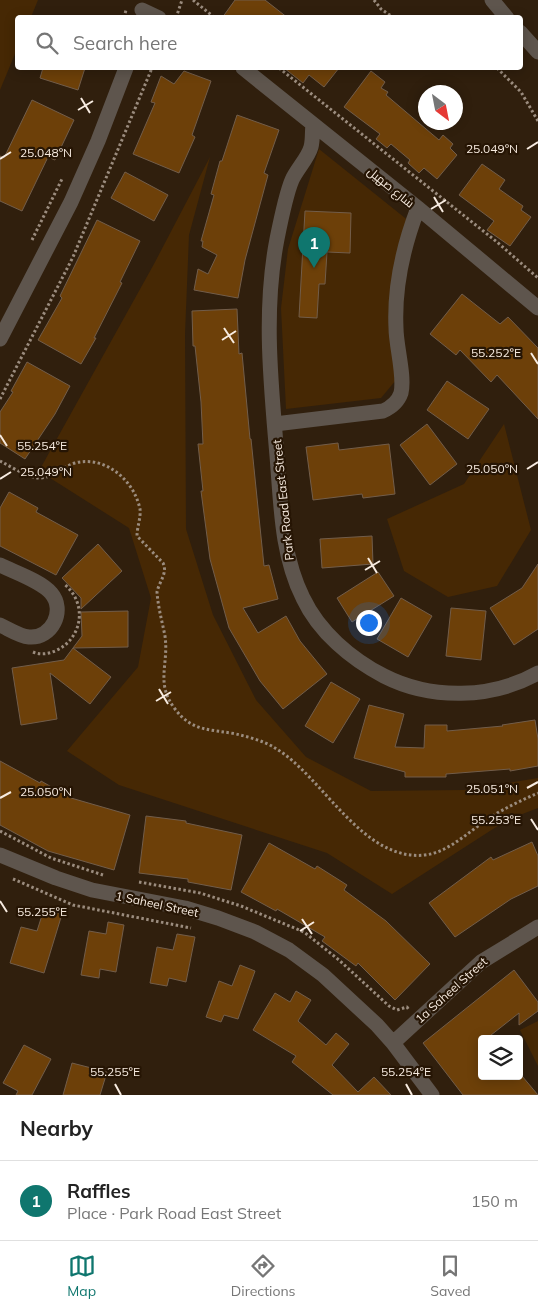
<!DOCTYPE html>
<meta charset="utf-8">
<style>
body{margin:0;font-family:Mulish,Cairo,sans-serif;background:#f2f2f2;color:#222}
.controls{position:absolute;right:15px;bottom:15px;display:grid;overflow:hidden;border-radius:5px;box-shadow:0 2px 12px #0003}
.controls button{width:45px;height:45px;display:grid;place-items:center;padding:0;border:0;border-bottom:1px solid #e0e0e0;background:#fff;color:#222;font:25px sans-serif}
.compass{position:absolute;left:418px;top:85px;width:45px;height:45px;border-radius:50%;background:#fff;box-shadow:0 2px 12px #0003;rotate:148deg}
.you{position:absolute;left:368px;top:622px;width:18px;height:18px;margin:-12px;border:4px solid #fff;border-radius:50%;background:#1a73e8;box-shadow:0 0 0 8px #1a73e833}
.badge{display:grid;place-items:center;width:32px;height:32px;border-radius:50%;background:#0f766e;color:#fff;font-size:16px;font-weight:700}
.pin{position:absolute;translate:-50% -41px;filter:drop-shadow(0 1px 2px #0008)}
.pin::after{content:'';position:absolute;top:26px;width:18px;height:15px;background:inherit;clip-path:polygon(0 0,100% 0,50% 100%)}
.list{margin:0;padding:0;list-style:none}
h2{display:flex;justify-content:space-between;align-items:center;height:65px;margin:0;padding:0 20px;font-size:21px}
h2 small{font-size:16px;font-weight:400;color:#767676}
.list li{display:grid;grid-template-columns:32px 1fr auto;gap:15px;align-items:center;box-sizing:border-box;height:80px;padding:0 20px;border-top:1px solid #e0e0e0}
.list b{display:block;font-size:19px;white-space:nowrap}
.list p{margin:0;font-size:16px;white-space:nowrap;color:#767676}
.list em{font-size:16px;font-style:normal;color:#767676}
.icon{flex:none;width:28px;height:28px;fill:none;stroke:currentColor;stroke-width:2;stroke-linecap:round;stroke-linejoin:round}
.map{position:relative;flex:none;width:538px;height:1095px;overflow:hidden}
.search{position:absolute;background:#fff;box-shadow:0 2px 12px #0003;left:15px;right:15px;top:15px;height:55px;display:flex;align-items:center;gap:12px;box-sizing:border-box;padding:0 18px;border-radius:5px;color:#767676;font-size:19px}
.sheet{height:145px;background:#fff}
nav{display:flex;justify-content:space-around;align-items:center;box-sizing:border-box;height:70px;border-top:1px solid #e0e0e0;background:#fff;font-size:14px;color:#767676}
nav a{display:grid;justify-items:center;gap:2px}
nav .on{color:#0f766e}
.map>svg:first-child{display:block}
.green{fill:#462804}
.building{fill:#6d4009;stroke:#725d4a}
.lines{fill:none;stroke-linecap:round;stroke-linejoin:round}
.path{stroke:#9b8c7e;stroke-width:3;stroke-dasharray:2.5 2.5;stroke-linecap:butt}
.minor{stroke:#5e554d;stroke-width:15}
.ticks{fill:none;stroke:#f7ebe0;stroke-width:2}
.labels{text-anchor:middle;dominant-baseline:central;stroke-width:4.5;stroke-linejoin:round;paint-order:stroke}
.street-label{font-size:12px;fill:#f7ebe0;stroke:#261504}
.ticks-label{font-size:12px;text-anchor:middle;fill:#f7ebe0;stroke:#261504;stroke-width:4.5;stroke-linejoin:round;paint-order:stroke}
</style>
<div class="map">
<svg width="538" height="1095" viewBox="0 0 538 1095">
<rect width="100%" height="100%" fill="#301f0d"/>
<path class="green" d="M 0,0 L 38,0 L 31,17 L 18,18 L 17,49 L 0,90 Z
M 319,149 L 410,222 L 396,380 L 381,398 L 286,409 L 281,308 L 288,249 Z
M 210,157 L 189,235 L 185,334 L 186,529 L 213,615 L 256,700 L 306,757 L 371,791 L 465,790 L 538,778 L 538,808 L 507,820 L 392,894 L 327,853 L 119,785 L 67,751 L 138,667 L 151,598 L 129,528 L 39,471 L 154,264 Z
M 504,424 L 531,530 L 497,586 L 448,597 L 404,571 L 387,519 L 464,484 Z
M 538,1021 L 538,1066 L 520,1030 Z"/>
<path class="building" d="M 235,0 L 265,0 L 288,18 L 222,18 Z
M 43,68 L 85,68 L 78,90 L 40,78 Z
M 284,68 L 339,68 L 324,87 L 309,75 L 303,83 Z
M 184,71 L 211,81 L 192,135 L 195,137 L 179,173 L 133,154 L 155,103 L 151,102 L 161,76 L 174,84 Z
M 371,71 L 385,82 L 381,88 L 388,92 L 386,95 L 439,140 L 443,135 L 453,144 L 450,148 L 457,155 L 437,179 L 424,168 L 419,173 L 408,163 L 410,160 L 391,144 L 387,148 L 376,139 L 380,134 L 344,107 Z
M 32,100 L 74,120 L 55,160 L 48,157 L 22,211 L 0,201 L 0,156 L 4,158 Z
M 237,115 L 279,130 L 264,173 L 268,175 L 245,260 L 238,298 L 194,290 L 198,269 L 208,274 L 217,255 L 202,247 L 203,241 L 201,241 L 214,195 L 211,194 L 220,161 L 222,161 Z
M 482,164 L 505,180 L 499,189 L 523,206 L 521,210 L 531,217 L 510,246 L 487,230 L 494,221 L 459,195 Z
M 125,172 L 168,195 L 154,221 L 111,198 Z
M 305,211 L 351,213 L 350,253 L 327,252 L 325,284 L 319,284 L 317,318 L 299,317 Z
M 97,220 L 140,241 L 120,282 L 122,283 L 94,338 L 96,338 L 81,364 L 38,340 L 62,298 L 60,296 Z
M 462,294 L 500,324 L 508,317 L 538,348 L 538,419 L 497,375 L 491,382 L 460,350 L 456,355 L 430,334 Z
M 237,309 L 239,354 L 242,353 L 250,439 L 251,439 L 264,566 L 269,565 L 278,599 L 243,608 L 258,633 L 286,616 L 300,641 L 327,674 L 283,709 L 260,681 L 229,628 L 210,559 L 201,491 L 203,491 L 198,444 L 203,444 L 201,402 L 195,346 L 193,346 L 192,311 Z
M 27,362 L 70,386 L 55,414 L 25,459 L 0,443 L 0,412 L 13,392 L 11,391 Z
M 447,381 L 489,409 L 468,439 L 427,410 Z
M 427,424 L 457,464 L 430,485 L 400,445 Z
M 338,443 L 339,450 L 389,444 L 395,494 L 363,498 L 362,494 L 313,500 L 306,447 Z
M 9,492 L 38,508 L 36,512 L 78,535 L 56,575 L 0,546 L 0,508 Z
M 372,536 L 373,564 L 322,568 L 320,539 Z
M 98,544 L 122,571 L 81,609 L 81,598 L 62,578 Z
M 538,564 L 538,629 L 514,645 L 490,608 L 522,588 Z
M 378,572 L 394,596 L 352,622 L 337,598 Z
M 401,598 L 432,616 L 408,657 L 377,639 Z
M 451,608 L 486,611 L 481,660 L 446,656 Z
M 128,611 L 128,647 L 73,648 L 82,636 L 81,612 Z
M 73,648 L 111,677 L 90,704 L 50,673 L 57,719 L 21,725 L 12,668 L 64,660 Z
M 331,682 L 360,699 L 333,743 L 305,726 Z
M 369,705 L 404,714 L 395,747 L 424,748 L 425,725 L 447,725 L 447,731 L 503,726 L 502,725 L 535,720 L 538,739 L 538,766 L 510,771 L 510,769 L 446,774 L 446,777 L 405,777 L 405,772 L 354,758 Z
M 0,761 L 40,783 L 41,781 L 71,798 L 130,815 L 114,870 L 48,851 L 0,825 Z
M 146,816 L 186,821 L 186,823 L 242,835 L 231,890 L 188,882 L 188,879 L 139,873 Z
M 532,842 L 538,856 L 538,886 L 511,899 L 455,937 L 429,903 L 491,857 L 493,860 Z
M 269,843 L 315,869 L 317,866 L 347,885 L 344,890 L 386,921 L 430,964 L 395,1000 L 358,963 L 356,966 L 322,941 L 325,937 L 277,909 L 276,911 L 241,892 Z
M 44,909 L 62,914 L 44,973 L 10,963 L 21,927 L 37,931 Z
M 108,922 L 124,925 L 116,972 L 100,969 L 99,978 L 81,975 L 89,931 L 106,934 Z
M 177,934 L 195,937 L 186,982 L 169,978 L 167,986 L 150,983 L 157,947 L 173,950 Z
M 240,965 L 255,971 L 238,1019 L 224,1015 L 221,1022 L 206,1017 L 219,981 L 232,986 Z
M 514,970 L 538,1002 L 538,1011 L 519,1025 L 519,1013 L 486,1039 L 482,1039 L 482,1076 L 522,1076 L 538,1095 L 463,1095 L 423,1043 Z
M 296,991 L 311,1000 L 298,1021 L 326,1045 L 336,1033 L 349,1044 L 332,1065 L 358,1092 L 374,1077 L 391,1095 L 333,1095 L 292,1062 L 296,1056 L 253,1030 L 275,993 L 290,1002 Z
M 24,1045 L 51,1059 L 32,1095 L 16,1095 L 18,1091 L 3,1083 Z
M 72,1063 L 107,1072 L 100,1095 L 63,1095 Z"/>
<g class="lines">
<path class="path" d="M 193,0 L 215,18
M 374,0 L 381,9 L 394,18
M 124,18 L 126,10
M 176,18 L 182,0
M 279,68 L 497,242 L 538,278
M 497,68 L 521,92 L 538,121
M 32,240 L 62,179
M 0,399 L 73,257 L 152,68
M 0,461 C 12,467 26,477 39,478 C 53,478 62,467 75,463 C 105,455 134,480 140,509 C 141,518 137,527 137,536 L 163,563 C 168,573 159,582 157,592 C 158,607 162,621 165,636 C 169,665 155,683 175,709 C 192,732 211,729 236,734 C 249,737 264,741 275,748 C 323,776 362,862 425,855 C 450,852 470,830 491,817 C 505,808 522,800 538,793
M 33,652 C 40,655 48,654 55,651 C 83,639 88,603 64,584
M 0,831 L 51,858 L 103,875
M 13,879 L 73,905 L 191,928
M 139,882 L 200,893 L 241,906 L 304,932 L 339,960 L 389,1006 L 397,1010 L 407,1007 L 409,1010"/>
<path class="minor" d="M 492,0 L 507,18
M 142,10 L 159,18
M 520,32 L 538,52
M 243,68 L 418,208 L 538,308
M 313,124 C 312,131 313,140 311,147 C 308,158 297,169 292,180 C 286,194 280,224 277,239 C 263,311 271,384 277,456 C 281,504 281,554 303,598 C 319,632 351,659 384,676 C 431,700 492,699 538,673
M 0,339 L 71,202 L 98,141 L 126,68
M 275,424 L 383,411 C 392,407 398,402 401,393 C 405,376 396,346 396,328 C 394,286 403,247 418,208
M 0,565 C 14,572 41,581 51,593 C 66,610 52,639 29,637 C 19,636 9,629 0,625
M 0,855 L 56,878 L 92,890 L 185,908 L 218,918 L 255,932 L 289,950 L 323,975 L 377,1025 L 393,1043 L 432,1095
M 393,1043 L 481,962 L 538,927"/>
</g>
<path class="ticks" d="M 81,98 L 90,113M 78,110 L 93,101M 527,149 L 538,142M 0,159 L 11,152M 434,197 L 443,212M 431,209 L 446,200M 224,328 L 234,343M 222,340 L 236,331M 531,353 L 538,364M 0,435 L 7,446M 527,469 L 538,462M 0,479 L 11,472M 368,558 L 377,573M 365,570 L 380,561M 159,689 L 168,704M 156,701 L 171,692M 527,788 L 538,782M 0,798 L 11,792M 531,819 L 538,830M 0,901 L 7,912M 302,919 L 312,934M 300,931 L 314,922M 115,1084 L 121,1095M 406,1084 L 412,1095"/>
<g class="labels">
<g class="street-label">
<text transform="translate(391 187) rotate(39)">شارع صهيل</text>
<text transform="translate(283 500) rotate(-96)">Park Road East Street</text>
<text transform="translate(157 904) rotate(12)">1 Saheel Street</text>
<text transform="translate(451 990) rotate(-42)">1a Saheel Street</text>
</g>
</g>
<g class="ticks-label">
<text x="492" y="153">25.049°N</text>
<text x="46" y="157">25.048°N</text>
<text x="496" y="357">55.252°E</text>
<text x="42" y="450">55.254°E</text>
<text x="492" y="473">25.050°N</text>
<text x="46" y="476">25.049°N</text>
<text x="492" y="793">25.051°N</text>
<text x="46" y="796">25.050°N</text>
<text x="496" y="824">55.253°E</text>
<text x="42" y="916">55.255°E</text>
<text x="115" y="1076">55.255°E</text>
<text x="406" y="1076">55.254°E</text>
</g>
</svg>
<div class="controls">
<button><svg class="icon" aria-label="layers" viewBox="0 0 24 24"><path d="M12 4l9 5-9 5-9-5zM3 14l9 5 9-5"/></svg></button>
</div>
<svg class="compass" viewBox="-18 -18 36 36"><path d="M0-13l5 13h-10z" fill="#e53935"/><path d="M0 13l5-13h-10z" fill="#767676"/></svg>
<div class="you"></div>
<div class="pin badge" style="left:314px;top:268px">1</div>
<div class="search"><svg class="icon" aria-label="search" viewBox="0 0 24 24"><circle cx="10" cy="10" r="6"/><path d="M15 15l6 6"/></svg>Search here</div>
</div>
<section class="sheet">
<h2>Nearby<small></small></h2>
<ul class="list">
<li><span class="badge">1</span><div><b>Raffles</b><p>Place · Park Road East Street</p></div><em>150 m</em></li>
</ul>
</section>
<nav>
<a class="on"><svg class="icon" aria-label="map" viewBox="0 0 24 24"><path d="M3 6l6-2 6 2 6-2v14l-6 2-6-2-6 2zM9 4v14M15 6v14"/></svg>Map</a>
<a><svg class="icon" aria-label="directions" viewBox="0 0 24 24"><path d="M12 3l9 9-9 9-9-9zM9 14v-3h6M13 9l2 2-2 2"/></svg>Directions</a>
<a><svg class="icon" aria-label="saved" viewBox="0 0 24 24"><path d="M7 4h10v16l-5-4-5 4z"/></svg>Saved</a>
</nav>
